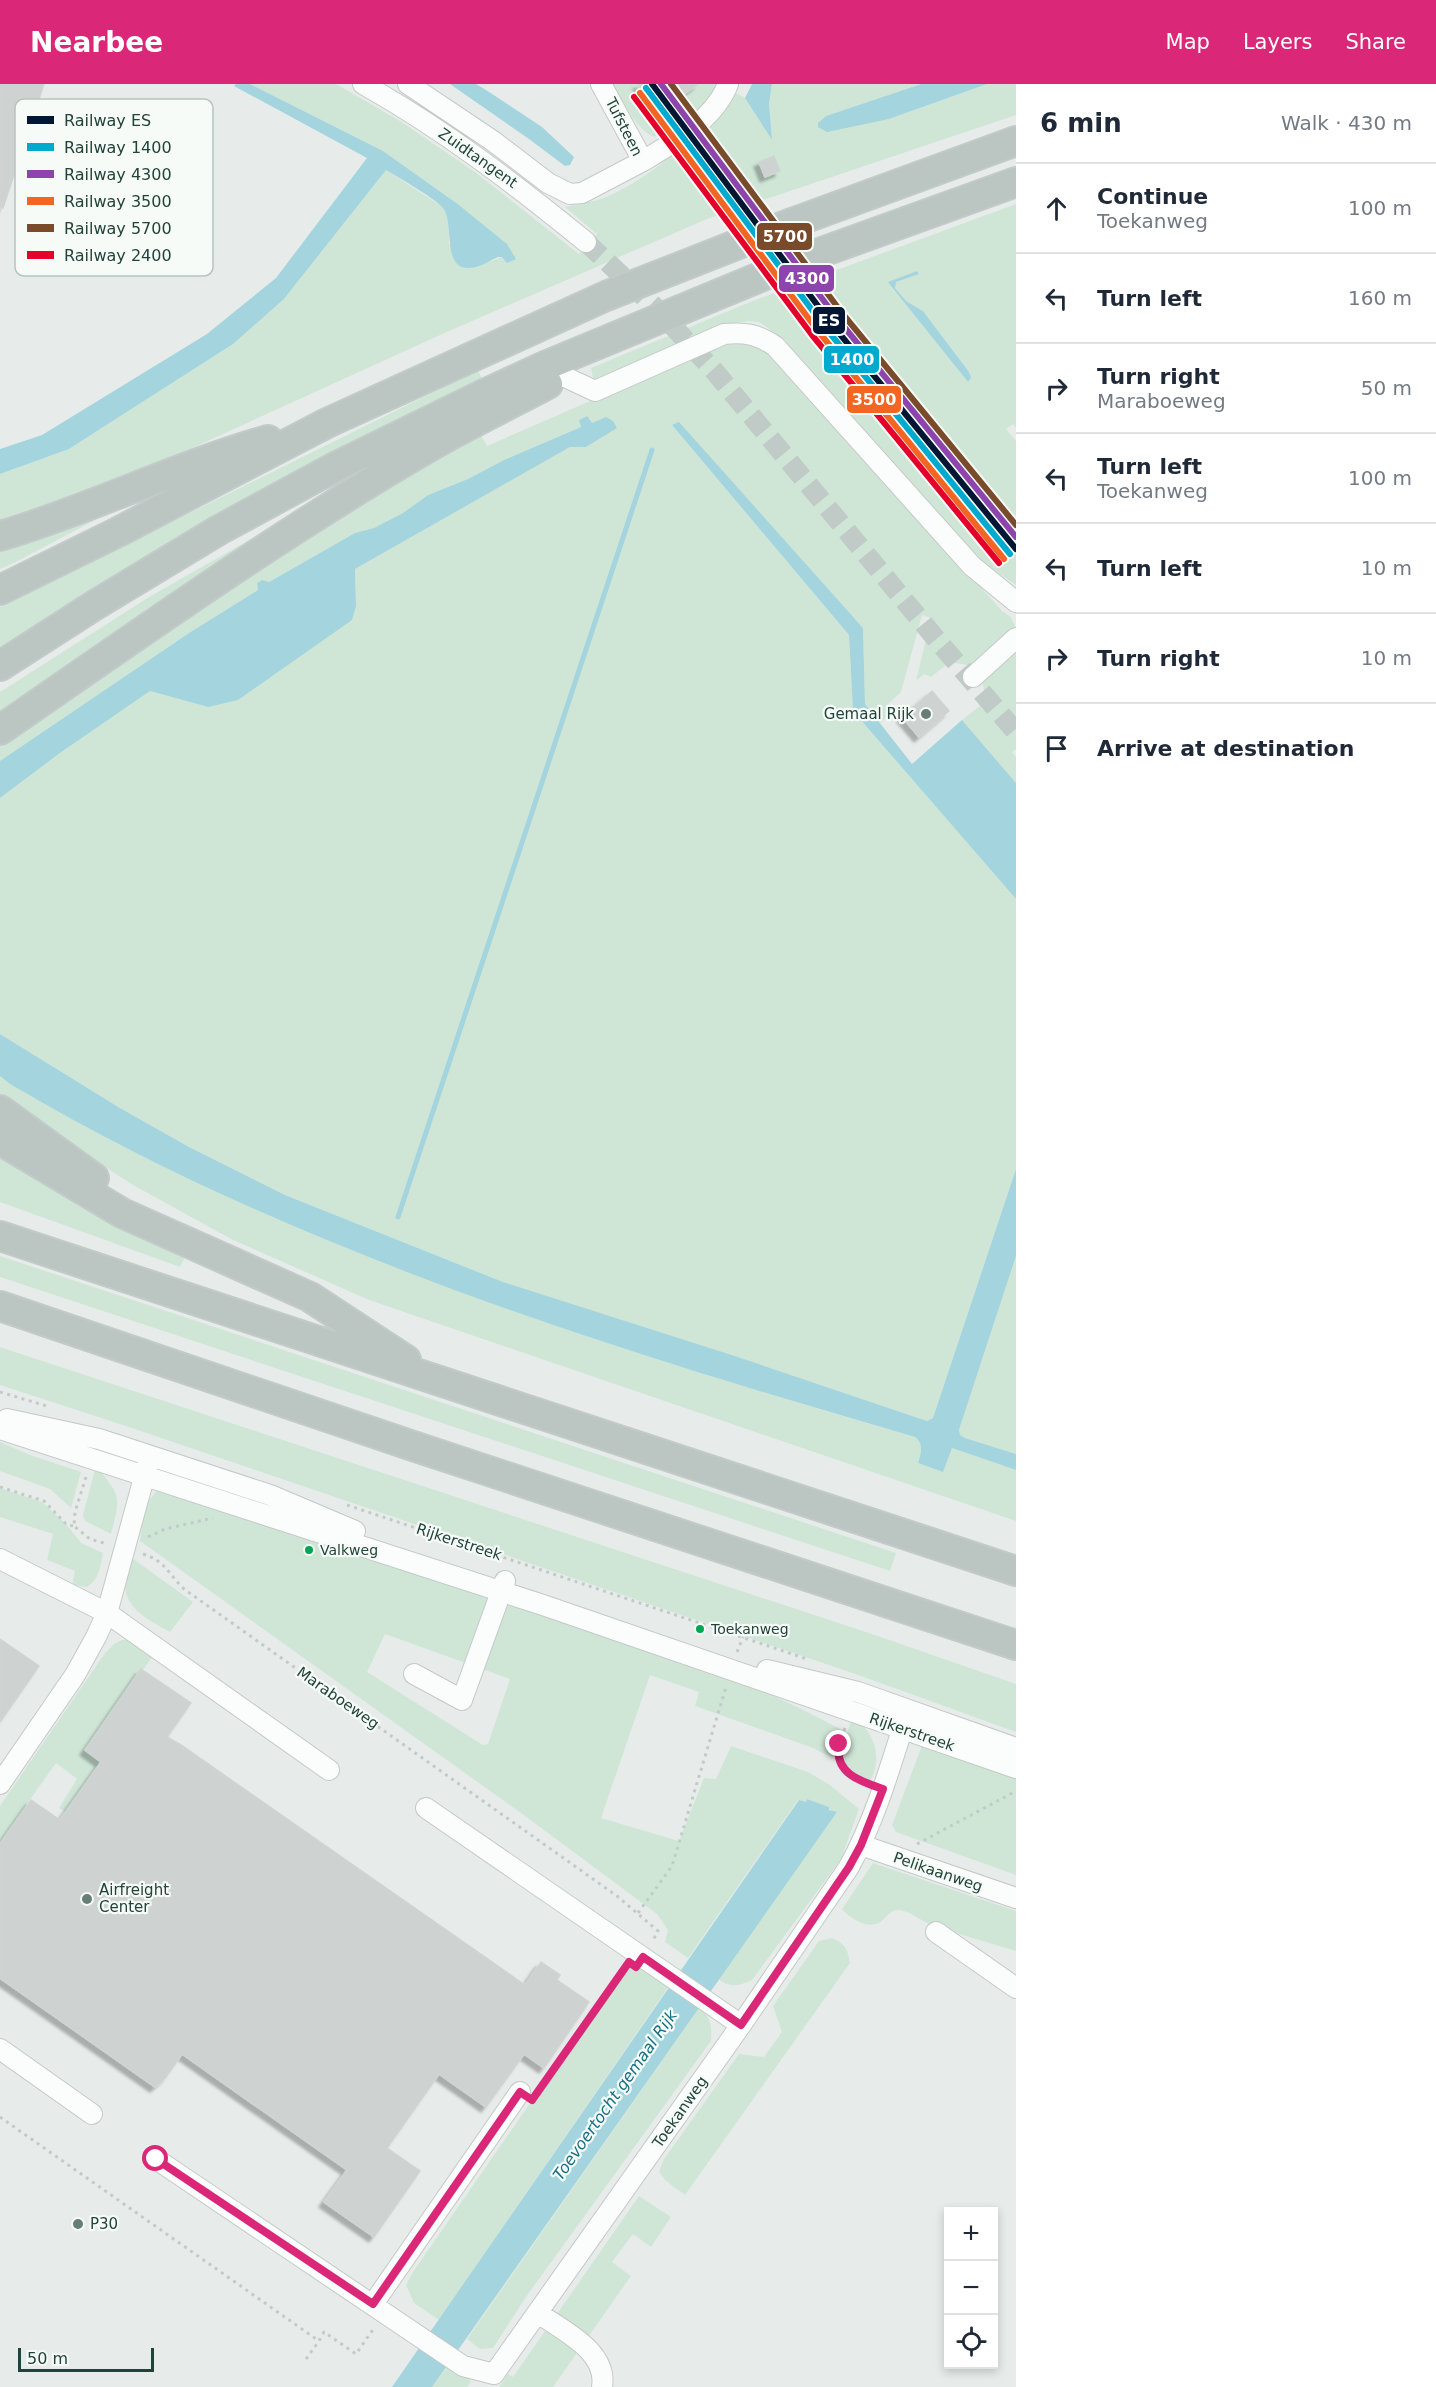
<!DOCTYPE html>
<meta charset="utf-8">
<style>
body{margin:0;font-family:"DejaVu Sans",sans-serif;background:#f6f6f7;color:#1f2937}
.controls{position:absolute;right:18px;bottom:18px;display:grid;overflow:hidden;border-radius:0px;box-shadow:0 3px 9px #0003}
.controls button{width:54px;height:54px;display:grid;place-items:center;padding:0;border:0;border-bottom:2px solid #e0e1e3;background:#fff;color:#1f2937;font:30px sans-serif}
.scale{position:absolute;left:18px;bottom:15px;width:136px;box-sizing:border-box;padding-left:6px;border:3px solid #22433a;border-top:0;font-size:16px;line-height:21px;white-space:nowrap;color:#22433a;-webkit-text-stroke:4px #f6fbf8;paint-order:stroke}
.stop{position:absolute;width:18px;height:18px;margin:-14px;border:4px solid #db2777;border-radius:50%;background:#fff}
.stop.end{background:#db2777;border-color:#fff;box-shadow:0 2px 6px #0008}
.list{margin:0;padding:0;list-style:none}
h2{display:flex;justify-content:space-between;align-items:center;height:78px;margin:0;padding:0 24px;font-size:26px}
h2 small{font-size:20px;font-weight:400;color:#747a83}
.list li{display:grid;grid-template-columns:39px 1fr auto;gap:18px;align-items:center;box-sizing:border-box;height:90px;padding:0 24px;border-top:2px solid #e0e1e3}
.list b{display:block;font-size:22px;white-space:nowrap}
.list p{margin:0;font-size:20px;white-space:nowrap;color:#747a83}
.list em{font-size:20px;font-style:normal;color:#747a83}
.icon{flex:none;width:33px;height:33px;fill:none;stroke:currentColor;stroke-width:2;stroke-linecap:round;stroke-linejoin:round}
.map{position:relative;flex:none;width:1016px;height:2303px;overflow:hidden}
header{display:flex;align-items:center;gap:36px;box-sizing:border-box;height:84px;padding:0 30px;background:#db2777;color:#fff}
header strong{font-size:28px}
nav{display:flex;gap:33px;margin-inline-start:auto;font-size:21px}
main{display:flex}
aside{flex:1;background:#fff}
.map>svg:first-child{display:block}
.green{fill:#cfe6d7;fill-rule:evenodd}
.water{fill:#a4d4dd}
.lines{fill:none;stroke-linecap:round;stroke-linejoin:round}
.stream{stroke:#a4d4dd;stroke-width:5}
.building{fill:#ced3d1;stroke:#cfd5d3;stroke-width:1.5;filter:url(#shadow)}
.minor-tunnel{stroke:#c0cac7;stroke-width:20;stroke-dasharray:20 10;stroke-linecap:butt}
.minor-casing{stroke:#c4c9c7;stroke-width:22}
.highway-casing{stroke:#c2cbc9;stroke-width:32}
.path{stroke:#c2cbc9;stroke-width:3;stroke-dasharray:3 4.5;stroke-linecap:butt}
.minor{stroke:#fbfcfc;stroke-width:20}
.highway{stroke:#bbc5c2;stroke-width:28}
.rail-1-casing{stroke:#f6fbf8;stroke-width:10}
.rail-2-casing{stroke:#f6fbf8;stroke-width:10}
.rail-3-casing{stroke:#f6fbf8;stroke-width:10}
.rail-4-casing{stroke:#f6fbf8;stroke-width:10}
.rail-5-casing{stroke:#f6fbf8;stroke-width:10}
.rail-6-casing{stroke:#f6fbf8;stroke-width:10}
.rail-1{stroke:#011633;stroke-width:6}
.rail-2{stroke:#00a9ce;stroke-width:6}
.rail-3{stroke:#8e44ad;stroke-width:6}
.rail-4{stroke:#f26522;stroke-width:6}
.rail-5{stroke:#7a4b2a;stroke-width:6}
.rail-6{stroke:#e4002b;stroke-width:6}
.route{stroke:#db2777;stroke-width:8}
.poi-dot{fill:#677e78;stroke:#f6fbf8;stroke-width:2}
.bus-dot{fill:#00a651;stroke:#f6fbf8;stroke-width:2}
.labels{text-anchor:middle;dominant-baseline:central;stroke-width:4.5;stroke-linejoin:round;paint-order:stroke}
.bus-label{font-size:14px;fill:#22433a;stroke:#f6fbf8;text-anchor:start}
.street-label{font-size:15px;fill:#22433a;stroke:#f6fbf8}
.poi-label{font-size:15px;fill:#22433a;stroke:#f6fbf8;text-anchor:start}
.water-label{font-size:16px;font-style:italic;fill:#157085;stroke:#f6fbf8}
.key{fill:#f6fbf8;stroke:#b6c4bf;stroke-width:1.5}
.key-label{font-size:16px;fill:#22433a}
.line-badge{stroke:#f6fbf8;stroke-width:2}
.badge-label{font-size:16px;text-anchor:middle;font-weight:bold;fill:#fff}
</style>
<header>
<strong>Nearbee</strong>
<nav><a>Map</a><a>Layers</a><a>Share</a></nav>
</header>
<main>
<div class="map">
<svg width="1016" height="2303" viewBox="0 0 1016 2303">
<defs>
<filter id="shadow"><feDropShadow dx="-5" dy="5" stdDeviation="1.5" flood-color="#0004"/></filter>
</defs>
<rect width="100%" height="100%" fill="#e7ecea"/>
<path class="green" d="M 250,0 L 336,0 L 400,37 L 475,88 L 579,170 L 597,150 L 565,123 C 579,120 593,118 606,113 C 657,91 699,49 736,9 L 745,14 L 771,54 L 769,20 L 772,0 L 920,0 L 826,32 L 818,39 L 818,43 L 889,35 L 987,0 L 1016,0 L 1016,31 L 707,135 L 449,247 L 190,365 L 64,414 L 0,435 L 0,390 L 69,365 L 233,260 L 284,215 L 386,86 L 443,123 L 449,137 L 449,160 L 475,183 L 502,173 L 507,160 L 459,121 L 383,67 Z
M 612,0 L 720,0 C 716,6 712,14 706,19 C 698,27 662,57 652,52 C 637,46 621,14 612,0 Z
M 1016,120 L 1016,344 L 1013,340 L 1006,345 L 1016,357 L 1016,501 L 976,474 L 767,243 L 759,238 L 748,237 L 736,239 L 594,299 L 591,284 L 750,218 ZM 917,187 L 919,190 L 897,197 L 894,199 L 894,203 L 906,217 L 923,227 L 969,288 L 970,295 L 968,298 L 889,198 Z
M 732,259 L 746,259 L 770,267 L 1002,527 L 1011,533 L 1015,542 L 1011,551 L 972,582 L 950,578 L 931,593 L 924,590 L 916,597 L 931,534 L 922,531 L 901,608 L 888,620 L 894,627 L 880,639 L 865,620 L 863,544 L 672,341 L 849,551 L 853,627 L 1016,815 L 1016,1085 L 933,1334 L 927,1337 L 738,1273 L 503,1198 L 285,1111 L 189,1063 L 120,1024 L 0,950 L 0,714 L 60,669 L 150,607 L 208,623 L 356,522 L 355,485 L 570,363 L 586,363 L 617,343 L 591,339 L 587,332 L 579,336 L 581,343 L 504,376 L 468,395 L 428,411 L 403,429 L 374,444 L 355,449 L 269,498 L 260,497 L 257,499 L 258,506 L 189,549 L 0,677 L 0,653 L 252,484 L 480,349 L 487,362 L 714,263 Z
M 478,286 L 482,295 C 429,321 375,346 322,374 C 212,432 105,497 0,564 L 0,523 Z
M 337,406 L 0,638 L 0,608 L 149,513 Z
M 135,415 L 14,479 L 0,485 L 0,457 Z
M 1016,564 L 1016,665 L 1012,668 L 1016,673 L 1016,699 L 962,636 L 986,617 L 982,595 Z
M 0,992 C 21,1008 45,1020 68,1032 C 105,1052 141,1071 178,1089 C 414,1203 664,1280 915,1353 C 924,1360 921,1369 918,1379 L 942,1387 L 952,1364 L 1016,1386 L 1016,1437 L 369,1216 L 231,1155 L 133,1101 L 0,1015 Z
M 0,1068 L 116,1136 L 185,1173 L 180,1183 L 0,1118 Z
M 0,1172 L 896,1469 L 890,1487 L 0,1193 Z
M 1016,1172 L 1016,1370 L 965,1354 L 960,1351 L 959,1346 Z
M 0,1263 L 872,1550 L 1016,1600 L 1016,1648 L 861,1592 L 132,1344 L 0,1301 Z
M 0,1358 L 30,1371 L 81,1388 L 71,1424 L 50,1405 L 0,1387 Z
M 96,1382 C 121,1412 121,1412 111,1450 L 85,1437 L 83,1431 Z
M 0,1404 L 42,1418 L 67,1441 L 81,1459 L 103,1469 C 100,1483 100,1494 87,1503 L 74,1501 L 73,1497 L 75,1487 L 47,1476 L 53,1450 L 0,1433 Z
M 159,1405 C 271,1440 383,1476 496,1512 C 614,1549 732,1586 842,1646 L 833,1674 L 813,1664 L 695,1622 L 699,1608 L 650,1591 L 601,1734 L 679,1757 L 704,1694 L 716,1695 L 731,1662 L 808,1688 L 830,1701 L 859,1725 L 841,1775 L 752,1896 C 739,1902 730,1904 718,1895 L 836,1729 L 829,1725 L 829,1723 L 807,1715 L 806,1718 L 798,1716 L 688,1874 L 665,1858 L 668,1846 L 657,1830 L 521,1729 L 140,1457 C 142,1439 144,1417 159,1405 ZM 385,1550 L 510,1595 L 488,1660 L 483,1661 L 367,1588 Z
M 132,1474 L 193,1518 L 170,1548 C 152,1538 126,1526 125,1502 C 125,1493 130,1483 132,1474 Z
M 122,1556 L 132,1556 L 155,1569 L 90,1661 L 105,1672 L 65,1728 L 59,1724 L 77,1695 L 56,1679 L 0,1758 L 0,1722 L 105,1569 L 114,1560 Z
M 852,1634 C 875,1646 883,1675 870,1697 L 846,1685 L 841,1668 Z
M 924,1656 L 1016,1692 L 1016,1791 L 896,1748 L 892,1741 Z
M 873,1779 L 1016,1827 L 1016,1867 C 987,1858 956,1850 927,1839 C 919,1835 907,1826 898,1826 C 889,1826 886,1835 879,1839 C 866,1845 850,1834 842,1825 Z
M 832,1854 C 845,1859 848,1866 850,1879 L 685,2111 L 666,2097 L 659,2088 L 664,2075 L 739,1970 L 764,1973 L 782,1948 L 773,1922 L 819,1857 Z
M 630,1875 L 669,1902 L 439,2236 L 414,2219 L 406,2201 L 413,2188 Z
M 699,1924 C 711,1932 712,1943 711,1957 L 526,2213 L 493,2264 L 480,2265 L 467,2255 Z
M 639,2112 L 671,2133 L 651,2163 L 633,2150 L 612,2178 L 631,2192 L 553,2303 L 499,2303 L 508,2290 L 513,2293 Z
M 448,2281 L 471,2297 L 467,2303 L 432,2303 Z"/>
<path class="water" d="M 236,0 L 250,0 L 383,67 L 459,121 L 507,160 L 516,175 L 507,179 L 502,173 L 498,173 C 491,176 484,181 476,183 C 438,192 457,138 442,123 C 433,113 399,94 386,86 L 284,215 L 233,260 L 69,365 L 0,390 L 0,365 L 42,351 L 207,250 L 276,194 L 367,74 L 234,2 Z
M 450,0 L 476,0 L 486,6 L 542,43 L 574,73 L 570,81 L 565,82 L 529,55 Z
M 752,0 L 772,0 L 769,20 L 772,56 L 745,14 Z
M 921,0 L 987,0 L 889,35 L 827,48 L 818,43 L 818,39 L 826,32 Z
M 917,187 L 919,190 L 896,198 L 895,204 L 906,217 L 923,227 L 969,288 L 971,294 L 968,298 L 888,198 Z
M 587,332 L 592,339 L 606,333 L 613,337 L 617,344 L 586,363 L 570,363 L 355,485 L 356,522 L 352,536 L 238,616 L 208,623 L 150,607 L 60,669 L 0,714 L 0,677 L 189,549 L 258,506 L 257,499 L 262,496 L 269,498 L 355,449 L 374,444 L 403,429 L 428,411 L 468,395 L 504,376 L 581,343 L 579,336 Z
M 679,338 L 863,544 L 865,620 L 912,680 L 962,636 L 1016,699 L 1016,815 L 853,627 L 849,551 L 672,341 Z
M 0,950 L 120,1024 L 189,1063 L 285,1111 L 503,1198 L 738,1273 L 927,1337 L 933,1334 L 1016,1085 L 1016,1172 L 959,1346 L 960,1351 L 965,1354 L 1016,1370 L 1016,1386 L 952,1364 L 943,1388 L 918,1379 C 921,1369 924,1360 915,1353 C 604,1263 290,1165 10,1000 L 0,992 Z
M 807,1715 L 829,1723 L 829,1726 L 837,1728 L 432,2303 L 392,2303 L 799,1716 L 806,1718 Z"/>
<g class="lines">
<path class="stream" d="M 398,1133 L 652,366"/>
</g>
<path class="building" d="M 0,0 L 44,0 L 3,124 L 0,123 Z
M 638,0 L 698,0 L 659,29 Z
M 774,72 L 780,87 L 765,93 L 759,78 Z
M 932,607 L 949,627 L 919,653 L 902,633 Z
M 0,1555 L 39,1582 L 0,1638 Z
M 141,1585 L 191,1619 L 167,1653 L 181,1661 L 525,1901 L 541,1878 L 560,1891 L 557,1896 L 589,1918 L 544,1984 L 524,1970 L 486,2023 L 439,1990 L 387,2064 L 420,2087 L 374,2153 L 324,2118 L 347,2086 L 182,1970 L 166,1993 L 155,2003 L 0,1894 L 0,1760 L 31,1716 L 60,1736 L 101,1678 L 85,1666 Z"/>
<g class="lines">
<path class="minor-tunnel" d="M 586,158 L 657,225 L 716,289 L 937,556 L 1016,648"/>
<defs>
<path id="minor" d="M 363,0 C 443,45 515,100 586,158
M 408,0 L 493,57 L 548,99 L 570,110 L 582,109 L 643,77 L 601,0
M 643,77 C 673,59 715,35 728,0
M 563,292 L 595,307 L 724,250 C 745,248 757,250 775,262 L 972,482 L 1016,518
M 973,593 L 1016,554
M 7,1335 L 99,1355 L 270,1411 L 355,1447
M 0,1345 L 543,1521 L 1016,1684
M 0,1475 L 107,1529 L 329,1686
M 767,1586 L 858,1608 L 1016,1664
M 414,1590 L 462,1616 L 505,1497
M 0,1700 L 75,1591 L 96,1553 L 107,1529 L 148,1379
M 426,1724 L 741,1941
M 861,1761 L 1016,1814
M 936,1848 L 1016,1904
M 0,1965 L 92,2030
M 156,2075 L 463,2282 L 494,2290 L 741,1941 L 849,1783 C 876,1734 891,1680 908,1627
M 373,2220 L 520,2008
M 538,2229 C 563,2247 608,2267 602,2303"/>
<path id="highway" d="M 0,452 C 91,425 177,382 268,356
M 0,506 L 118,448 L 327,339 L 606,212 L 792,139 L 1016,57
M 0,582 L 95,521 L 219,446 L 337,382 L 480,312 L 545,282 L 811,172 L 1016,98
M 0,646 C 139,550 278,451 424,366 C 464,342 507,322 548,300
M 0,1026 L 94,1094
M 0,1056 L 122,1129 L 310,1213 L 406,1276
M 0,1152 L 1016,1487
M 0,1222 L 413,1362 L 1016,1561"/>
</defs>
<use href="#minor" class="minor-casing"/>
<use href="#highway" class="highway-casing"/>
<path class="path" d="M 0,1308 L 50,1323
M 86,1393 L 75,1428 L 74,1442 L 90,1455 L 107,1460
M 0,1403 L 44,1417 L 67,1441 L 74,1442
M 347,1421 L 807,1575
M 148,1453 L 165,1445 L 213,1434
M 143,1470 C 166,1477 168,1490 184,1505 L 617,1812 L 658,1847 L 652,1858
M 737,1568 L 743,1553
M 845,1644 C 835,1672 835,1689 867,1700
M 917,1760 L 1016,1707
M 638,1829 L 672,1782 L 726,1603
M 539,2007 L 625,1884
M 0,2033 L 319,2257 L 324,2248 L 356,2270 L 374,2244
M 306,2275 L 319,2257"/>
<use href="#minor" class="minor"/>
<use href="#highway" class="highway"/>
<defs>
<path id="rail-1" d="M 652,0 L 830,238 L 1016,465"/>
<path id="rail-2" d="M 646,4 L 824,242 L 1010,470"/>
<path id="rail-3" d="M 661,0 L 836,233 L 1016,453"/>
<path id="rail-4" d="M 640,9 L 818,247 L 1004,475"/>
<path id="rail-5" d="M 671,0 L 842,229 L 1016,441"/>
<path id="rail-6" d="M 634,13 L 812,251 L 999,479"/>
</defs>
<use href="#rail-1" class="rail-1-casing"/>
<use href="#rail-2" class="rail-2-casing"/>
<use href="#rail-3" class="rail-3-casing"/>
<use href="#rail-4" class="rail-4-casing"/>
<use href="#rail-5" class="rail-5-casing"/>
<use href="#rail-6" class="rail-6-casing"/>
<use href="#rail-1" class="rail-1"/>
<use href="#rail-2" class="rail-2"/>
<use href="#rail-3" class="rail-3"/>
<use href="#rail-4" class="rail-4"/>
<use href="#rail-5" class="rail-5"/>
<use href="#rail-6" class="rail-6"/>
</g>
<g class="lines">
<path class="route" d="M 156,2075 L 373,2220 L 520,2008 L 532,2016 L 629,1878 L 636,1883 L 643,1873 L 741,1941 L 849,1783 L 861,1761 L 883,1705 C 859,1697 834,1689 839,1660"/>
</g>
<g class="poi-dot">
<circle cx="926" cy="630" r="6"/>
<circle cx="87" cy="1815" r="6"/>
<circle cx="78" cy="2140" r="6"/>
</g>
<g class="bus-dot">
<circle cx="309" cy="1466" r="5"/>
<circle cx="700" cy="1545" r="5"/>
</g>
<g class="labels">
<g class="bus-label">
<text x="320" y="1466">Valkweg</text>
<text x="711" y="1545">Toekanweg</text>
</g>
<g class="street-label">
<text transform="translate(624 43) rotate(63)">Tufsteen</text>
<text transform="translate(478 74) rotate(35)">Zuidtangent</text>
<text transform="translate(459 1458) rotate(18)">Rijkerstreek</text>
<text transform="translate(338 1614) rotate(35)">Maraboeweg</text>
<text transform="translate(912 1648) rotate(19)">Rijkerstreek</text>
<text transform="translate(938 1788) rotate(19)">Pelikaanweg</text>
<text transform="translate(680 2028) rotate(-55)">Toekanweg</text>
</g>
<g class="poi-label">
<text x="914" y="630" text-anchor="end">Gemaal Rijk</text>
<text x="99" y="1806">Airfreight<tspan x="99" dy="17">Center</tspan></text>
<text x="90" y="2140">P30</text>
</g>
<g class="water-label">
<text transform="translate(615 2011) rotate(-55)">Toevoertocht gemaal Rijk</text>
</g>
</g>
<rect x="15" y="15" width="198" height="177" rx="9" class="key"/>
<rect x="27" y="32" width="27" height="8" fill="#011633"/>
<rect x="27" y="59" width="27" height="8" fill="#00a9ce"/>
<rect x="27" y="86" width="27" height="8" fill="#8e44ad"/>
<rect x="27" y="113" width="27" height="8" fill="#f26522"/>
<rect x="27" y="140" width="27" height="8" fill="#7a4b2a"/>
<rect x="27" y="167" width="27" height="8" fill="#e4002b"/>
<g class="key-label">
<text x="64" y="42">Railway ES</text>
<text x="64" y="69">Railway 1400</text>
<text x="64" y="96">Railway 4300</text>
<text x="64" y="123">Railway 3500</text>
<text x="64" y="150">Railway 5700</text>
<text x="64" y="177">Railway 2400</text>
</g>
<g class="line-badge">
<rect x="756" y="138" width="57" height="29" rx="6" fill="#7a4b2a"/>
<rect x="778" y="180" width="57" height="29" rx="6" fill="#8e44ad"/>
<rect x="812" y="222" width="34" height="29" rx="6" fill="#011633"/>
<rect x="823" y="261" width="57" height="29" rx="6" fill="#00a9ce"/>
<rect x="846" y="301" width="56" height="29" rx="6" fill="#f26522"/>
</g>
<g class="badge-label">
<text x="785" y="158">5700</text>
<text x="807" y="200">4300</text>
<text x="829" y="242">ES</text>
<text x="852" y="281">1400</text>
<text x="874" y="321">3500</text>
</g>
</svg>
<div class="controls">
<button>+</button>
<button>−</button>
<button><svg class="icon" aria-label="locate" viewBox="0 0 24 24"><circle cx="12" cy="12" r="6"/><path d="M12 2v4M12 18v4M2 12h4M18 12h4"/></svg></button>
</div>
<div class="scale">50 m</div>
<div class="stop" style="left:156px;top:2075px"></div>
<div class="stop end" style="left:839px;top:1660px"></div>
</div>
<aside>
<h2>6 min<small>Walk · 430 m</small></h2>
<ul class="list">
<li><svg class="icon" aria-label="ahead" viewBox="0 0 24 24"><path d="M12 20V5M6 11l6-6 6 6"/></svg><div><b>Continue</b><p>Toekanweg</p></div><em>100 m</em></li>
<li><svg class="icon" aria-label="left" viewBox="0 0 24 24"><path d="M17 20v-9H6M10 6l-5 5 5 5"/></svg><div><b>Turn left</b></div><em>160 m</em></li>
<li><svg class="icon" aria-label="right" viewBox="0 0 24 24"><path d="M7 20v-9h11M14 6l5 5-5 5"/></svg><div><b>Turn right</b><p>Maraboeweg</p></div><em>50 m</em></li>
<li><svg class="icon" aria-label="left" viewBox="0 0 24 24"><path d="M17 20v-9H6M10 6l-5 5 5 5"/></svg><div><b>Turn left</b><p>Toekanweg</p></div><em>100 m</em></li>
<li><svg class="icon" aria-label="left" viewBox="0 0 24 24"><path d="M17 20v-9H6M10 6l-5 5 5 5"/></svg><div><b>Turn left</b></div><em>10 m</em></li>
<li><svg class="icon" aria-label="right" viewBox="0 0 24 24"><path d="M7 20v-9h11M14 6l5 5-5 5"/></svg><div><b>Turn right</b></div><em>10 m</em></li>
<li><svg class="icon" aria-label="arrive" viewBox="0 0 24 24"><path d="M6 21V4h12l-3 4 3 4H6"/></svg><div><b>Arrive at destination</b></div></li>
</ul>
</aside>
</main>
